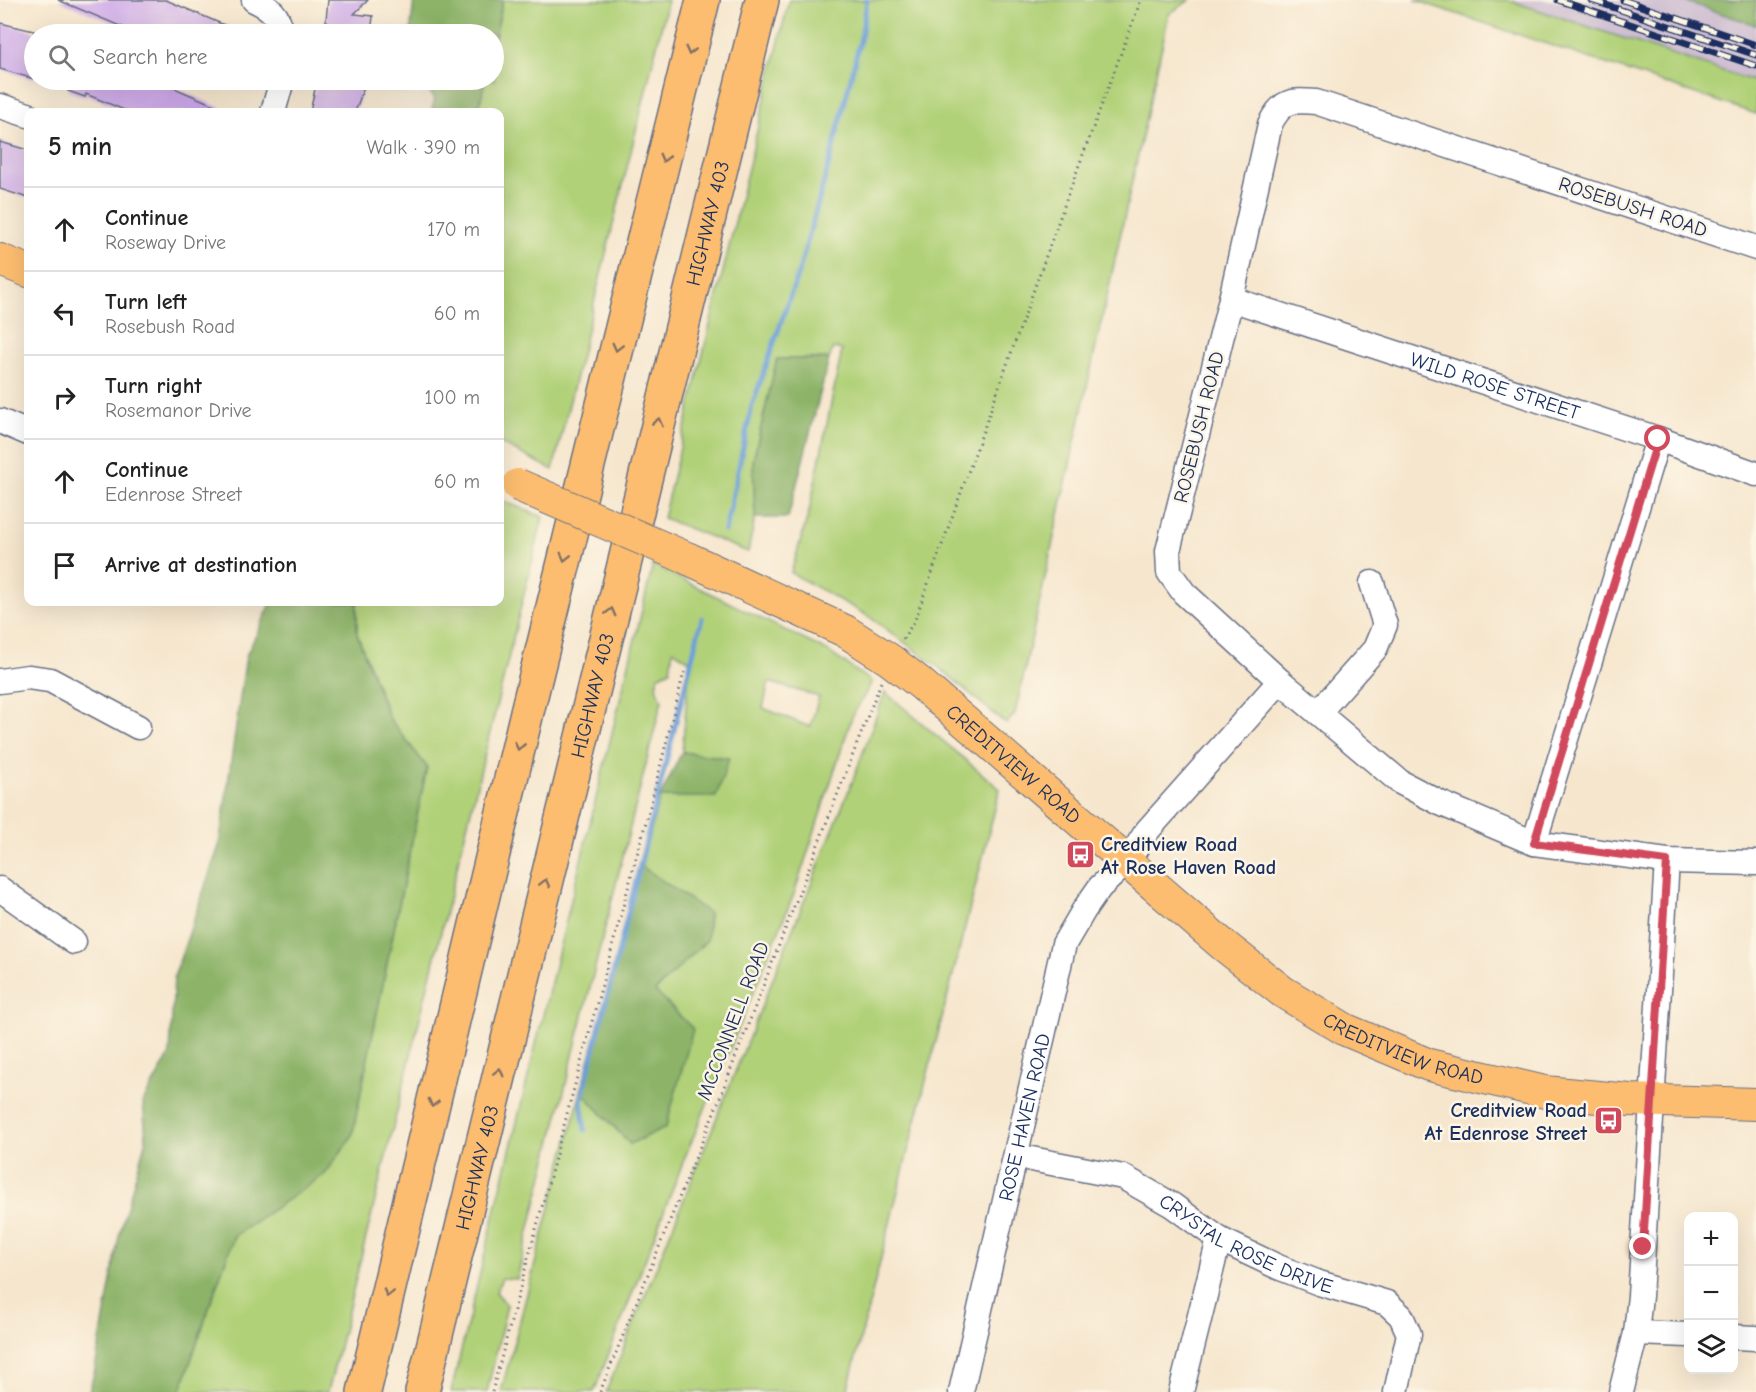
<!DOCTYPE html>
<meta charset="utf-8">
<style>
body{margin:0;font-family:"Comic Neue",sans-serif;background:#f2f2f2;color:#222}
.controls{position:absolute;right:18px;bottom:18px;display:grid;overflow:hidden;border-radius:12px;box-shadow:0 6px 24px #0002}
.controls button{width:54px;height:54px;display:grid;place-items:center;padding:0;border:0;border-bottom:2px solid #e0e0e0;background:#fff;color:#222;font:30px sans-serif}
.stop{position:absolute;width:18px;height:18px;margin:-14px;border:4px solid #d1495b;border-radius:50%;background:#fff}
.stop.end{background:#d1495b;border-color:#fff;box-shadow:0 2px 6px #0008}
.list{margin:0;padding:0;list-style:none}
h2{display:flex;justify-content:space-between;align-items:center;height:78px;margin:0;padding:0 24px;font-size:26px}
h2 small{font-size:20px;font-weight:400;color:#767676}
.list li{display:grid;grid-template-columns:39px 1fr auto;gap:18px;align-items:center;box-sizing:border-box;height:84px;padding:0 24px;border-top:2px solid #e0e0e0}
.list b{display:block;font-size:22px;white-space:nowrap}
.list p{margin:0;font-size:20px;white-space:nowrap;color:#767676}
.list em{font-size:20px;font-style:normal;color:#767676}
.icon{flex:none;width:33px;height:33px;fill:none;stroke:currentColor;stroke-width:2;stroke-linecap:round;stroke-linejoin:round}
.map{position:relative;flex:none;width:1756px;height:1392px;overflow:hidden}
.search{position:absolute;background:#fff;box-shadow:0 6px 24px #0002;left:24px;top:24px;width:480px;height:66px;display:flex;align-items:center;gap:15px;box-sizing:border-box;padding:0 21px;border-radius:33px;color:#767676;font-size:22px}
.panel{position:absolute;background:#fff;box-shadow:0 6px 24px #0002;left:24px;top:108px;width:480px;height:498px;border-radius:12px}
.map>svg:first-child{display:block}
.industrial{fill:#cebed1}
.green{fill:#b1d178;stroke:#66806b;stroke-width:1.5;fill-rule:evenodd}
.forest{fill:#8cb368;stroke:#547163;stroke-width:1.5}
.lines{fill:none;stroke-linecap:round;stroke-linejoin:round}
.stream{stroke:#6b9fd7;stroke-width:5}
.building{fill:#cda8ea}
.minor-casing{stroke:#686f85;stroke-width:27}
.major-casing{stroke:#686f85;stroke-width:34}
.highway-casing{stroke:#686f85;stroke-width:36}
.path{stroke:#686f85;stroke-width:3;stroke-dasharray:1.5 4.5;stroke-linecap:butt}
.minor{stroke:#fff;stroke-width:24}
.major{stroke:#fcbd6f;stroke-width:32}
.highway{stroke:#fcbd6f;stroke-width:33}
.rail-casing{stroke:#1b2f5e;stroke-width:7}
.rail{stroke:#fcf5e5;stroke-width:4.5;stroke-dasharray:14;stroke-linecap:butt}
.major-bridge-casing{stroke:#686f85;stroke-width:34;stroke-linecap:butt}
.major-bridge{stroke:#fcbd6f;stroke-width:32}
.oneway{stroke:#806f66}
.route{stroke:#d1495b;stroke-width:8}
.labels{text-anchor:middle;dominant-baseline:central;stroke-width:5;stroke-linejoin:round;paint-order:stroke}
.street-label{font-size:20px;fill:#1b2f5e;stroke:#fcf5e5}
.poi-label{font-size:20px;font-weight:bold;fill:#1b2f5e;stroke:#fcf5e5;text-anchor:start}
</style>
<div class="map">
<svg width="1756" height="1392" viewBox="0 0 1756 1392">
<rect width="100%" height="100%" fill="#fcf5e5"/>
<filter id="ink" filterUnits="userSpaceOnUse"><feTurbulence type="fractalNoise" baseFrequency=".0167" numOctaves="2"/><feDisplacementMap in="SourceGraphic" scale="12" xChannelSelector="R" yChannelSelector="G"/><feConvolveMatrix kernelMatrix="1 2 1 2 8 2 1 2 1" color-interpolation-filters="sRGB"/></filter>
<filter id="wash" filterUnits="userSpaceOnUse"><feTurbulence type="fractalNoise" baseFrequency=".008" numOctaves="4" result="noise"/><feDisplacementMap in="SourceGraphic" scale="24" xChannelSelector="R" yChannelSelector="G"/><feGaussianBlur stdDeviation="1.35" result="paint"/><feColorMatrix in="noise" values="0 0 0 0 0 0 0 0 0 0 0 0 0 0 0 0 0 1.4 0 .05"/><feComposite in="paint" operator="in"/></filter>
<g filter="url(#wash)">
<rect width="100%" height="100%" fill="#f6e6cd"/>
<path class="industrial" d="M 1508,0 L 1681,0 L 1756,26 L 1756,82 Z"/>
<path class="green" d="M 503,0 L 668,0 L 553,470 L 500,443 L 500,112 L 478,112 L 485,80 L 494,80 L 494,42 Z
M 789,0 L 1190,0 L 1169,14 L 1015,714 L 1006,724 L 937,666 L 868,616 L 791,573 L 809,512 L 842,350 L 833,348 L 829,359 L 777,359 L 753,461 L 755,518 L 748,552 L 663,518 Z
M 1415,0 L 1508,0 L 1756,82 L 1756,114 Z
M 500,500 L 543,517 L 328,1392 L 180,1392 L 234,1236 L 325,1174 L 352,1136 L 427,767 L 389,718 L 357,634 L 357,602 L 500,602 Z
M 653,565 L 827,651 L 872,682 L 852,717 L 794,894 L 685,1157 L 594,1392 L 501,1392 L 581,1091 L 630,1144 L 655,991 L 707,940 L 709,913 L 641,866 L 660,797 L 716,796 L 728,758 L 682,752 L 690,661 L 673,650 L 670,670 L 658,676 L 656,687 L 662,700 L 517,1279 L 502,1278 L 496,1292 L 507,1305 L 487,1392 L 451,1392 ZM 769,682 L 819,697 L 810,727 L 763,708 Z
M 885,692 L 1000,789 L 847,1392 L 606,1392 L 853,780 Z"/>
<path class="forest" d="M 414,0 L 503,0 L 494,42 L 494,34 L 410,34 Z
M 1681,0 L 1756,0 L 1756,26 L 1756,25 Z
M 420,80 L 485,80 L 478,112 L 431,112 L 435,99 Z
M 777,359 L 829,359 L 788,518 L 755,518 L 753,461 Z
M 272,602 L 357,602 L 357,634 L 389,718 L 427,767 L 352,1136 L 325,1174 L 234,1236 L 180,1392 L 89,1392 L 95,1369 L 119,1236 L 146,1139 L 143,1102 L 170,1054 L 174,977 L 219,846 L 246,656 Z
M 682,752 L 729,758 L 716,797 L 660,797 Z
M 641,866 L 709,913 L 707,940 L 655,991 L 693,1029 L 666,1127 L 630,1144 L 581,1091 Z"/>
<g class="lines">
<path class="stream" d="M 725,531 L 752,406 L 799,271 L 832,153 L 861,37 L 867,0
M 585,1130 L 581,1101 L 702,618"/>
</g>
<g id="blocks">
<path class="building" d="M 58,0 L 166,0 L 245,34 L 139,34 Z
M 328,0 L 368,0 L 354,14 L 373,16 L 371,34 L 336,34 L 336,30 L 325,30 Z
M 0,23 L 34,31 L 34,79 L 0,69 Z
M 72,80 L 156,80 L 230,112 L 129,112 L 86,94 L 85,97 L 68,91 Z
M 317,80 L 359,80 L 357,85 L 364,87 L 355,112 L 310,112 Z
M 0,142 L 28,150 L 28,198 L 0,189 Z"/>
</g>
</g>
<g filter="url(#ink)">
<use href="#blocks" fill-opacity="0" stroke="#686f85" stroke-width="1.5"/>
<g class="lines">
<defs>
<g id="minor">
<path d="M 254,0 C 271,8 279,15 282,34"/>
<path d="M 0,106 L 28,115"/>
<path d="M 273,112 L 282,80"/>
<path d="M 1756,248 L 1316,102 C 1291,100 1282,100 1270,124 L 1231,299 L 1168,551 L 1169,572 L 1184,593 L 1280,681 L 1400,782 L 1440,803 L 1534,843 L 1667,861 L 1756,863"/>
<path id="s1" d="M 1231,299 L 1658,439 L 1756,474"/>
<path d="M 0,421 L 28,433"/>
<path d="M 0,681 L 28,677 L 50,680 L 138,727"/>
<path d="M 1318,713 L 1375,649 L 1385,625 L 1372,583"/>
<path d="M 1534,843 L 1658,439"/>
<path d="M 0,889 L 74,942"/>
<path id="s2" d="M 1016,1156 L 1123,1177 L 1172,1205 L 1219,1239 L 1278,1267 L 1319,1283 L 1387,1303 L 1401,1316 L 1409,1334 L 1396,1392"/>
<path d="M 1636,1333 L 1688,1335"/>
<path d="M 1734,1337 L 1756,1338"/>
<path id="s3" d="M 961,1392 L 1064,944 L 1084,910 L 1100,887 L 1127,862 L 1147,831 L 1280,681"/>
<path d="M 1181,1392 L 1219,1239"/>
<path d="M 1621,1392 L 1636,1333 L 1640,1296 L 1667,861"/>
</g>
<g id="major">
<path d="M 0,260 L 28,271"/>
<path id="s4" d="M 689,559 L 845,631 L 890,660 L 920,683 L 1222,944 L 1283,992 L 1346,1030 L 1429,1065 L 1545,1092 L 1630,1100 L 1756,1104"/>
</g>
<g id="highway">
<path d="M 364,1392 L 527,712 L 703,0"/>
<path id="s5" d="M 422,1392 L 762,0"/>
</g>
</defs>
<use href="#minor" class="minor-casing"/>
<use href="#major" class="major-casing"/>
<use href="#highway" class="highway-casing"/>
<path class="path" d="M 903,639 L 915,620 L 1072,184 L 1141,0
M 492,1392 L 651,803 L 684,672
M 600,1392 L 717,1105 L 881,682"/>
<use href="#minor" class="minor"/>
<use href="#major" class="major"/>
<use href="#highway" class="highway"/>
<defs>
<path id="rail" d="M 1558,0 L 1756,66
M 1591,0 L 1756,55
M 1623,0 L 1756,45"/>
</defs>
<use href="#rail" class="rail-casing"/>
<use href="#rail" class="rail"/>
<defs>
<path id="major-bridge" d="M 518,485 L 689,559"/>
</defs>
<use href="#major-bridge" class="major-bridge-casing"/>
<use href="#major-bridge" class="major-bridge"/>
</g>
<defs><path id="oneway-chevron" d="M-2-3.5L2.5 0L-2 3.5" fill="none" stroke-width="1.6" stroke-linecap="round" stroke-linejoin="round" transform="scale(1.5)"/></defs>
<g class="oneway">
<use href="#oneway-chevron" transform="translate(690 51) rotate(104)"/>
<use href="#oneway-chevron" transform="translate(664 158) rotate(104)"/>
<use href="#oneway-chevron" transform="translate(617 347) rotate(104)"/>
<use href="#oneway-chevron" transform="translate(658 422) rotate(-76)"/>
<use href="#oneway-chevron" transform="translate(565 557) rotate(104)"/>
<use href="#oneway-chevron" transform="translate(611 612) rotate(-76)"/>
<use href="#oneway-chevron" transform="translate(519 746) rotate(103)"/>
<use href="#oneway-chevron" transform="translate(545 883) rotate(-76)"/>
<use href="#oneway-chevron" transform="translate(499 1072) rotate(-76)"/>
<use href="#oneway-chevron" transform="translate(433 1103) rotate(104)"/>
<use href="#oneway-chevron" transform="translate(388 1293) rotate(104)"/>
</g>
</g>
<g class="lines" filter="url(#ink)">
<path class="route" d="M 1643,1247 L 1667,861 L 1534,843 L 1658,439"/>
</g>
<defs>
<symbol id="bus-square" viewBox="-11 -11 22 22"><rect x="-9" y="-9" width="18" height="18" rx="4" fill="#d1495b" stroke="#fcf5e5"/><path d="M-5-6H5V4H4V6H2V4H-2V6H-4V4H-5ZM-3.5-4V0h7V-4ZM-3.5 1.2v1.5H-2V1.2ZM2 1.2v1.5H3.5V1.2Z" fill="#fff"/></symbol>
</defs>
<g fill-rule="evenodd">
<use href="#bus-square" x="1064" y="838" width="33" height="33"/>
<use href="#bus-square" x="1592" y="1104" width="33" height="33"/>
</g>
<g class="labels">
<g class="street-label">
<text transform="translate(1633 207) rotate(18)">ROSEBUSH ROAD</text>
<text stroke="none"><textPath href="#s5" startOffset="1203">HIGHWAY 403</textPath></text>
<text stroke="none"><textPath href="#s1" startOffset="278">WILD ROSE STREET</textPath></text>
<text transform="translate(1199 427) rotate(-76)">ROSEBUSH ROAD</text>
<text stroke="none"><textPath href="#s5" startOffset="717">HIGHWAY 403</textPath></text>
<text stroke="none"><textPath href="#s4" startOffset="387">CREDITVIEW ROAD</textPath></text>
<text transform="translate(733 1021) rotate(-69)">MCCONNELL ROAD</text>
<text stroke="none"><textPath href="#s4" startOffset="874">CREDITVIEW ROAD</textPath></text>
<text stroke="none"><textPath href="#s3" startOffset="282">ROSE HAVEN ROAD</textPath></text>
<text stroke="none"><textPath href="#s5" startOffset="231">HIGHWAY 403</textPath></text>
<text stroke="none"><textPath href="#s2" startOffset="250">CRYSTAL ROSE DRIVE</textPath></text>
</g>
<g class="poi-label">
<text x="1101" y="844">Creditview Road<tspan x="1101" dy="23">At Rose Haven Road</tspan></text>
<text x="1587" y="1110" text-anchor="end">Creditview Road<tspan x="1587" dy="23">At Edenrose Street</tspan></text>
</g>
</g>
</svg>
<div class="controls">
<button>+</button>
<button>−</button>
<button><svg class="icon" aria-label="layers" viewBox="0 0 24 24"><path d="M12 4l9 5-9 5-9-5zM3 14l9 5 9-5"/></svg></button>
</div>
<div class="stop" style="left:1658px;top:439px"></div>
<div class="stop end" style="left:1643px;top:1247px"></div>
<div class="search"><svg class="icon" aria-label="search" viewBox="0 0 24 24"><circle cx="10" cy="10" r="6"/><path d="M15 15l6 6"/></svg>Search here</div>
<section class="panel">
<h2>5 min<small>Walk · 390 m</small></h2>
<ul class="list">
<li><svg class="icon" aria-label="ahead" viewBox="0 0 24 24"><path d="M12 20V5M6 11l6-6 6 6"/></svg><div><b>Continue</b><p>Roseway Drive</p></div><em>170 m</em></li>
<li><svg class="icon" aria-label="left" viewBox="0 0 24 24"><path d="M17 20v-9H6M10 6l-5 5 5 5"/></svg><div><b>Turn left</b><p>Rosebush Road</p></div><em>60 m</em></li>
<li><svg class="icon" aria-label="right" viewBox="0 0 24 24"><path d="M7 20v-9h11M14 6l5 5-5 5"/></svg><div><b>Turn right</b><p>Rosemanor Drive</p></div><em>100 m</em></li>
<li><svg class="icon" aria-label="ahead" viewBox="0 0 24 24"><path d="M12 20V5M6 11l6-6 6 6"/></svg><div><b>Continue</b><p>Edenrose Street</p></div><em>60 m</em></li>
<li><svg class="icon" aria-label="arrive" viewBox="0 0 24 24"><path d="M6 21V4h12l-3 4 3 4H6"/></svg><div><b>Arrive at destination</b></div></li>
</ul>
</section>
</div>
